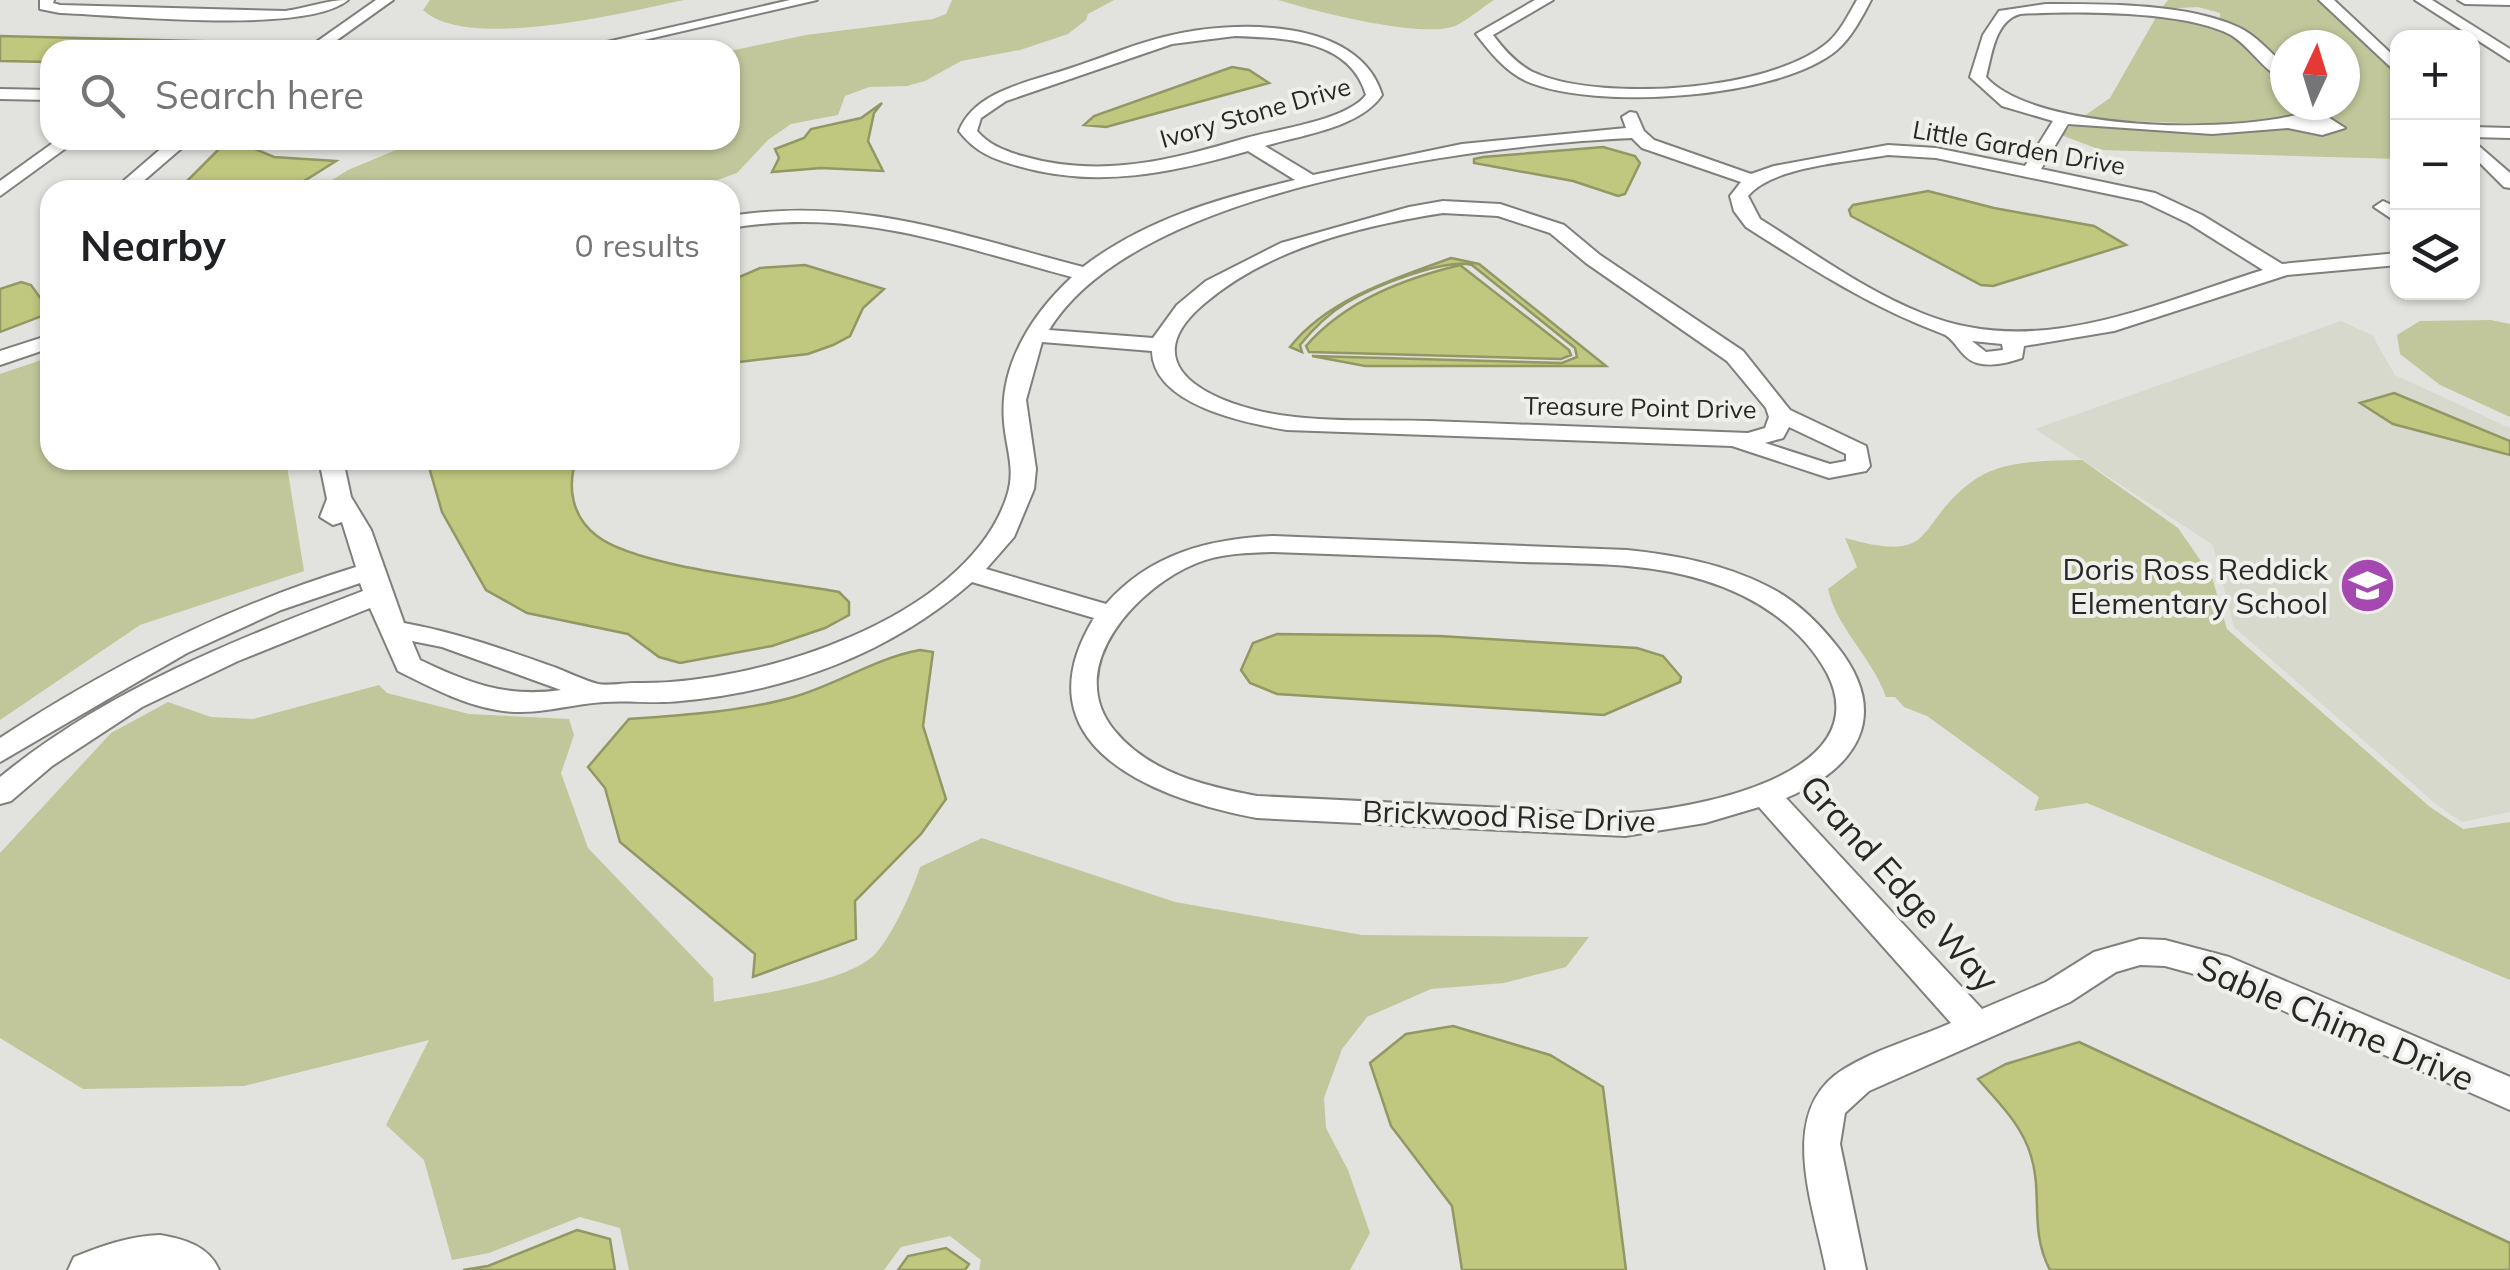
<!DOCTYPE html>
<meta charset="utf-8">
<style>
body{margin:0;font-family:Mulish,sans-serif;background:#f2f2f2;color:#202124}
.controls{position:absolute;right:30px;top:30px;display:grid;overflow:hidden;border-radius:20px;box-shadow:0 2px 8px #0004}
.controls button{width:90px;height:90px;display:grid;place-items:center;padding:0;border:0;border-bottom:2px solid #e0e0e0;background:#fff;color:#202124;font:50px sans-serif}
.compass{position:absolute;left:2270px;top:30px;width:90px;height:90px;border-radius:50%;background:#fff;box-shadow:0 2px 8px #0004;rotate:4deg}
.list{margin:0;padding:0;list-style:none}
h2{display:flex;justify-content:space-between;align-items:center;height:130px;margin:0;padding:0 40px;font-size:42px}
h2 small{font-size:32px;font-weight:400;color:#757577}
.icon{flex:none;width:55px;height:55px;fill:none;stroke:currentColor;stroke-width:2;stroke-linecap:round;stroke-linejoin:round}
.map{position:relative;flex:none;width:2510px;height:1270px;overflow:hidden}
.search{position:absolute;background:#fff;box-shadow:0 2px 8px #0004;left:40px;top:40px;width:700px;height:110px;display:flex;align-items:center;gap:25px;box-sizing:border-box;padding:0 35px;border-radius:30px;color:#757577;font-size:38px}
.panel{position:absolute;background:#fff;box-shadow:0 2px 8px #0004;left:40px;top:180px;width:700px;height:290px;border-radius:30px}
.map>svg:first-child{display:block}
.built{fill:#d7d9cd}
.green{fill:#c1c79a}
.water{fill:#c0c77e;stroke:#929764;stroke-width:2.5}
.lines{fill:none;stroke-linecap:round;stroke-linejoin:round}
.minor-casing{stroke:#7f7f7c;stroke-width:4}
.minor{fill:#fff;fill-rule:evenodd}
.labels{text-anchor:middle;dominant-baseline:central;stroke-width:8;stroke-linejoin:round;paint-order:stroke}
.far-street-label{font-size:25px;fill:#272726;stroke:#eff0ec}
.poi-label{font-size:30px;fill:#272726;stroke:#eff0ec;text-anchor:end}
.street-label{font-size:30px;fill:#272726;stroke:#eff0ec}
.near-street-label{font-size:35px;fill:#272726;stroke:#eff0ec}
</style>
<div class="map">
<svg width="2510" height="1270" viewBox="0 0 2510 1270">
<rect width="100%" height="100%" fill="#e2e3de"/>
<path class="built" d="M 2341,321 L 2372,335 L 2395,375 L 2510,428 L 2510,812 L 2462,822 L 2437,805 L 2234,627 L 2213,545 L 2035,429 Z"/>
<path class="green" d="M 430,0 L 684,0 C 627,12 467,52 423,10 Z
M 952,0 L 1114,0 L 1088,14 L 1086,20 L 1068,34 L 1020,50 L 961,61 L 925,81 L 907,86 L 869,87 L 845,96 L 838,115 L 791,124 L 768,140 L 737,173 L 689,190 L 316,190 L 348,170 L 420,140 L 730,140 L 730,51 L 806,35 L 933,19 L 946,14 Z
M 1278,0 L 1494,0 C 1481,8 1468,20 1455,26 C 1421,39 1314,11 1278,0 Z
M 2168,0 L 2320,0 L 2397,75 L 2397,159 L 2101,150 L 2061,135 L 2074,123 L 2265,131 L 2295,127 L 2331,133 L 2343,129 L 2340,124 L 2319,115 L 2320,105 L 2345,105 L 2345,45 L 2285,45 L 2285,70 L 2220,21 L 2220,13 L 2198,7 L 2161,9 Z
M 2159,12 C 2225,28 2235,35 2285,80 L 2285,105 L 2306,105 L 2303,113 L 2259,126 L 2080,119 L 2110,98 Z
M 2491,320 L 2510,324 L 2510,417 L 2440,385 L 2400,354 L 2397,335 L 2420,321 Z
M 50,357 L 50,460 L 286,460 L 304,571 L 140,625 L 0,720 L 0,374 Z
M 2082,460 L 2178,528 L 2212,577 L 2227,629 L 2430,807 L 2463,829 L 2510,822 L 2510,980 L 2087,803 L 2034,811 L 2039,797 L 1927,716 L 1904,707 L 1895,697 L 1886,697 C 1872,657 1837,629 1828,589 L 1857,567 L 1845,538 C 1939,564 1912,528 1970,483 C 2000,459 2046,461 2082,460 Z
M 379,685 L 387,693 L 469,714 L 569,719 L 574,735 L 561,773 L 588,848 L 713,978 L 714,1002 C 754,995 841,983 872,957 C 889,943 913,890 920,867 L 982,838 L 1175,902 L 1362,935 L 1589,937 L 1566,967 L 1504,983 L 1431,989 L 1367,1017 L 1342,1049 L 1324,1098 L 1326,1128 L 1348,1170 L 1370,1233 L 1350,1270 L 979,1270 L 981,1260 L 950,1236 L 901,1247 L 884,1270 L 629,1270 L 620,1228 L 580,1217 L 489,1253 L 452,1260 L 424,1160 L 386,1125 L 429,1040 L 244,1086 L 83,1089 L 0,1038 L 0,853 L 111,733 L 168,702 L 211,717 L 253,719 Z"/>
<path class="water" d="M 0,36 L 277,43 L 278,46 L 272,50 L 50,50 L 50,62 L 0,61 Z
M 1232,67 L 1249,70 L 1269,83 L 1106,127 L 1084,125 L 1094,116 Z
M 882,103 L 874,113 L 868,141 L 883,171 L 821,168 L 772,172 L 779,158 L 775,149 L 804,138 L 811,129 L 861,118 Z
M 238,142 L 274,157 L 336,161 L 290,190 L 178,190 L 222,146 Z
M 1603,147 L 1635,156 L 1640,163 L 1625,194 L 1618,196 L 1573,181 L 1474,163 L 1474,159 L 1483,157 Z
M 1928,191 L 1994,208 L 2094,226 L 2126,245 L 1993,286 L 1981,285 L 1851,216 L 1849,210 L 1853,205 Z
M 1451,258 L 1479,264 L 1606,366 L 1365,366 L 1312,356 L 1562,363 L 1577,357 L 1575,348 L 1472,265 C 1445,257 1371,288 1346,303 C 1328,314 1313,329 1300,345 L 1302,352 L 1290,347 C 1329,298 1395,279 1451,258 Z
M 805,265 L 884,289 L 863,308 L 850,336 L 833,345 L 808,354 L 730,363 L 730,281 L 760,268 Z
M 1460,265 L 1569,350 L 1571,355 L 1561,359 L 1309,352 L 1306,346 C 1345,301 1403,279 1460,265 Z
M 21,282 L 31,285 L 49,310 L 42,316 L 0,332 L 0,289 Z
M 2394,393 L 2510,441 L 2510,455 L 2393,424 L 2360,403 Z
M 427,460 L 576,460 C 567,488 572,517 597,536 C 638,568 782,581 839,592 L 849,602 L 849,615 L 825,628 L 772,646 L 680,663 L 659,657 L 628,634 L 527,613 L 486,590 L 442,512 Z
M 1277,634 L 1439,636 L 1637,648 L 1663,656 L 1681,677 L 1680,682 L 1604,715 L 1277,694 L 1250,683 L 1241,670 L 1253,643 Z
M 920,650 L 933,652 L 923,726 L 946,799 L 921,834 L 855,901 L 856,939 L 753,977 L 755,954 L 620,842 L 605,788 L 588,767 L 629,719 C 683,715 737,712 790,698 C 835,686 875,658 920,650 Z
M 1453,1026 L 1550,1055 L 1603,1087 L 1626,1270 L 1462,1270 L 1452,1206 L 1391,1126 L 1370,1063 L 1406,1034 Z
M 2079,1042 L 2510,1243 L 2510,1270 L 2050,1270 C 2029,1230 2043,1195 2031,1156 C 2022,1125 1999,1103 1978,1079 L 2006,1064 Z
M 577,1230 L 610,1239 L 615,1270 L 463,1270 L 488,1266 Z
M 946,1248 L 969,1264 L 965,1270 L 898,1270 L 908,1256 Z"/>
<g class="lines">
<defs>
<path id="minor" d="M 40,0 L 54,0 L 53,3 L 60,5 L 285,11 C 307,8 326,0 348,0 C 306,35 121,15 60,13 L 40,9 Z
M 376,0 L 393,0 L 323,50 L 305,50 Z
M 790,0 L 817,0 L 601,50 L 572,50 Z
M 1535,0 L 1553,0 L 1493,35 C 1505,51 1520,68 1540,75 C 1607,101 1768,91 1826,44 C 1840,33 1848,15 1857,0 L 1871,0 C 1862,17 1852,37 1837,50 C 1779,99 1594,111 1526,81 C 1505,71 1490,52 1476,34 Z
M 2319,0 L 2334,0 L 2398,60 L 2398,74 Z
M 2415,0 L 2432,0 L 2510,49 L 2510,61 Z
M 2458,0 L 2510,0 L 2510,5 L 2465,4 Z
M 2046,4 C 2103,4 2185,3 2238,27 C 2256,35 2271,53 2285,66 L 2285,80 C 2264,72 2251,47 2231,35 C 2185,10 2072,11 2020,14 C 1995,21 1992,54 1986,77 C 2035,132 2235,134 2303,113 L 2305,105 L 2321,105 L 2320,112 L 2345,128 L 2322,135 L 2288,128 L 2212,134 L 2068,124 L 2041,169 L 2155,193 L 2202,215 L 2282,264 L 2398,253 L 2398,265 L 2287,275 L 2114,331 L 2024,346 L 2022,358 C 2007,363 1992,367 1977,363 C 1960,358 1956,339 1943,334 C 1869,306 1812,269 1746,227 L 1734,211 L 1730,196 L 1741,182 L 1642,148 L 1632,138 C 1478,145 1135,188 1049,330 L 1153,338 L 1177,305 L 1206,281 L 1281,243 L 1409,207 L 1443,201 L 1500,204 L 1564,225 L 1600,255 L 1743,351 L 1790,410 L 1866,446 L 1870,466 L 1866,471 L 1829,478 L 1732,446 L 1287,430 C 1246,423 1153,405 1152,351 L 1042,342 L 1026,400 L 1036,469 L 1034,489 L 1014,537 L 986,569 L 1106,604 C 1150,554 1208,539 1273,536 L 1627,550 C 1675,555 1724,564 1767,586 C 1794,599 1817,621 1836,645 C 1891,713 1860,767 1786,798 L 1982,1009 L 2046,982 L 2094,952 L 2140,939 L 2165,940 L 2229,957 L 2510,1077 L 2510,1110 L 2209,978 L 2165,966 L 2140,965 L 2116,972 L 2070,1002 L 1869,1091 L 1845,1113 L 1840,1144 L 1866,1270 L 1826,1270 C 1814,1206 1775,1111 1844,1069 C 1876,1049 1917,1038 1951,1023 L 1759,807 L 1705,823 L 1625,836 L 1257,818 C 1155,799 1016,746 1094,618 L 972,582 C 891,653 787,692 680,701 C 655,704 629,700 604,702 C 568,704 534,717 497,710 C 462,704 430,687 398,671 L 370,608 L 238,661 L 142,707 L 52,766 L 11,801 L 0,804 L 0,777 C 108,689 235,640 363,591 L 360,583 L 281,610 L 187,653 L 0,762 L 0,738 C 112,665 228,606 356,567 L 342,522 L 333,525 L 320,517 L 327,499 L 319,460 L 343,460 L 351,497 L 371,530 L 404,623 C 454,632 500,648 548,665 C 564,670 582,680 598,684 C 608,686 624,683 635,683 C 753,686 967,620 1007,496 C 1016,469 1006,449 1004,422 C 999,365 1032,314 1072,277 C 951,245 858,207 730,228 L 730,216 C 860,196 959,235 1083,267 C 1145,219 1220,198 1295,180 L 1248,151 C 1171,173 1097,189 1018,166 C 993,159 975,152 959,131 C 975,89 1035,81 1074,67 C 1105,57 1136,43 1168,36 C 1233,20 1359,17 1382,95 C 1360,128 1301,135 1265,146 L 1313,175 L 1462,144 L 1626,128 L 1622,117 L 1630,112 L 1636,113 L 1644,131 L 1654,140 L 1751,174 L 1774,166 L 1888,145 L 1936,148 L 2025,166 L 2053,121 L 2002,106 L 1970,77 L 1983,35 L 1999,11 ZM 1235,36 C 1284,38 1350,39 1366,95 C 1346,121 1276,129 1246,138 C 1171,160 1101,179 1022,156 C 1005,151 989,145 977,131 L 981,118 L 1006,101 L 1172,44 ZM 1888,155 L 1936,158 L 2142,201 L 2188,223 L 2263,270 C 2153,304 2039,360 1924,314 C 1865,291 1813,252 1760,219 L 1748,196 C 1773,166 1849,162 1888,155 ZM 1443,213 L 1498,216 L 1550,233 L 1586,263 L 1727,361 L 1766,408 L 1769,417 L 1765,428 L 1748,433 C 1642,429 1535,425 1429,421 C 1372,419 1311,424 1255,410 C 1195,395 1138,359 1205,303 C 1270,248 1360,226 1443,213 ZM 1972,341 L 2002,344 L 2003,350 L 1986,352 ZM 1789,427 L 1846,454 L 1846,461 L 1830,464 L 1765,443 L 1783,438 ZM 1273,552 C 1356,555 1440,558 1523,562 C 1583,564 1645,562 1703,580 C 1753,595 1802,626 1827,673 C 1880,775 1694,809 1628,813 C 1588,816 1546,810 1507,808 C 1424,804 1340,800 1257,796 C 1205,786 1149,773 1114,730 C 1062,666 1139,586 1197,563 C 1221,553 1248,553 1273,552 ZM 412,641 L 442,647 L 561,690 C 507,698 468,683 420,660 Z
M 0,89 L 50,90 L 50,100 L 0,99 Z
M 2472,127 L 2510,128 L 2510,138 L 2472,137 Z
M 57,140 L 77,140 L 0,196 L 0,181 Z
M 171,140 L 191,140 L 133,190 L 113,190 Z
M 2472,140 L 2510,173 L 2510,188 L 2504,187 L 2472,155 Z
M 2383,201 L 2398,208 L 2398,223 L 2374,207 Z
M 50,335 L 50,348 L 0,365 L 0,351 Z
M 160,1235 C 184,1239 209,1246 219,1270 L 68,1270 L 74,1257 C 102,1246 129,1236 160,1235 Z"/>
</defs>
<use href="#minor" class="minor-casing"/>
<use href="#minor" class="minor"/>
</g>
<defs>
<symbol id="school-disc" viewBox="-11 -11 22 22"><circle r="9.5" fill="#a648b1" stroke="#eff0ec"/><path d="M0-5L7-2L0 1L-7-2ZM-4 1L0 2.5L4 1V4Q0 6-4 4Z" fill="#fff"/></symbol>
</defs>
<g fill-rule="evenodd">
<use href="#school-disc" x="2336" y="554" width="63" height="63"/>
</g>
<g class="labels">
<g class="far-street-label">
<text transform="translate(1255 112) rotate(-16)">Ivory Stone Drive</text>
<text transform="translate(2019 147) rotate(10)">Little Garden Drive</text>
<text transform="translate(1640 407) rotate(1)">Treasure Point Drive</text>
</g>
<g class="poi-label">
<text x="2328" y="569">Doris Ross Reddick<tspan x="2328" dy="34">Elementary School</tspan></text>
</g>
<g class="street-label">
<text transform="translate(1509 816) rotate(2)">Brickwood Rise Drive</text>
</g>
<g class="near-street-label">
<text transform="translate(1900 883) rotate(48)">Grand Edge Way</text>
<text transform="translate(2336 1022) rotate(23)">Sable Chime Drive</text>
</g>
</g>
</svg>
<div class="controls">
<button>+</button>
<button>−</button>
<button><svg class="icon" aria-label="layers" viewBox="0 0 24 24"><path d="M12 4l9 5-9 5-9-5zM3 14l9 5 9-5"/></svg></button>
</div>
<svg class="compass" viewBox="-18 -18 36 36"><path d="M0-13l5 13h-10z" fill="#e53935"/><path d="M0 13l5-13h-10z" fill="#757577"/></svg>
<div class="search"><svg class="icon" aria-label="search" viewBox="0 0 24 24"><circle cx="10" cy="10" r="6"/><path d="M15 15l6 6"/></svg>Search here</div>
<section class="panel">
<h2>Nearby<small>0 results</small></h2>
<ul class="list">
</ul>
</section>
</div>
